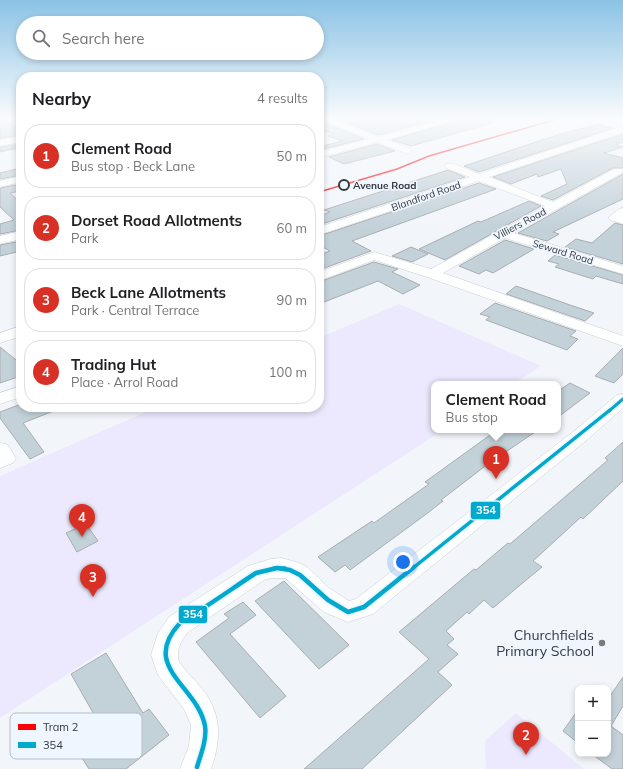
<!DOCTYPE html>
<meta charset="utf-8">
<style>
body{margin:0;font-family:Mulish,sans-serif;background:#f2f2f2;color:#202124}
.controls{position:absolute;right:12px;bottom:12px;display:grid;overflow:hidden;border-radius:8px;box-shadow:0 2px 6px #0003}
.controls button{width:36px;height:36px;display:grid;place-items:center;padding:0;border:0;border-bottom:1px solid #e0e0e0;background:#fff;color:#202124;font:20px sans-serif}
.you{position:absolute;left:403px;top:562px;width:14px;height:14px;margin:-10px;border:3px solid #fff;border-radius:50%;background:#1a73e8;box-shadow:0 0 0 6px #1a73e833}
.badge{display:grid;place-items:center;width:26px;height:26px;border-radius:50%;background:#d93025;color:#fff;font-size:13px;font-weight:700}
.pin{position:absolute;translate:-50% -33px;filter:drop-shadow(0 1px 2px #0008)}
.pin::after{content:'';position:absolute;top:21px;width:14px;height:12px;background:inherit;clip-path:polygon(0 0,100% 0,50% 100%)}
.popup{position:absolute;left:431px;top:381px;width:130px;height:52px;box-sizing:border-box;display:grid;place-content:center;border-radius:8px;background:#fff;filter:drop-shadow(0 1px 3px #0005);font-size:13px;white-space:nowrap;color:#757577}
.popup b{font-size:15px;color:#202124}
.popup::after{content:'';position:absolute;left:50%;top:100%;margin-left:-8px;border:8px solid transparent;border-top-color:#fff}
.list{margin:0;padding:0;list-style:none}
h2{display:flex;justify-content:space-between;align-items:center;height:52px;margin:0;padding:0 16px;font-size:17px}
h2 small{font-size:13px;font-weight:400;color:#757577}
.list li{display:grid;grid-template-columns:26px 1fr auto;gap:12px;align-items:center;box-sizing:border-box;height:64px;margin:0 8px 8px;padding:0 8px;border:1px solid #e0e0e0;border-radius:16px}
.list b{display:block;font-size:15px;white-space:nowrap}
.list p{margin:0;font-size:13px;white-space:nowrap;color:#757577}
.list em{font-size:13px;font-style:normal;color:#757577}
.icon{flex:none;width:22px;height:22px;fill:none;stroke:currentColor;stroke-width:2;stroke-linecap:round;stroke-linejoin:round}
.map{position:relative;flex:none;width:623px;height:769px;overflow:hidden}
.search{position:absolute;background:#fff;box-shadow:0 2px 6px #0003;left:16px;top:16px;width:308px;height:44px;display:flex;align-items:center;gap:10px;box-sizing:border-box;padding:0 14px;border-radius:22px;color:#757577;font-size:15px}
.panel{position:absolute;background:#fff;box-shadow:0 2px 6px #0003;left:16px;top:72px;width:308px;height:340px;border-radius:16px}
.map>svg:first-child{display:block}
.green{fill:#ece8fd}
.building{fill:#c3d1d9;stroke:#aaadb1}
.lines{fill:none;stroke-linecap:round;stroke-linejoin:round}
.minor-casing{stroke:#ccced2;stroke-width:1}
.minor{fill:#fdfefe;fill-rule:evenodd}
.bus-1-far2-casing{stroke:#eef6ff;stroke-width:6}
.bus-1-far1-casing{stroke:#eef6ff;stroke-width:6}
.bus-1-casing{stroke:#eef6ff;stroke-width:8}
.bus-1-far2{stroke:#00a9ce;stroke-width:3}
.bus-1-far1{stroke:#00a9ce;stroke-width:3.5}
.bus-1{stroke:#00a9ce;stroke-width:4.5}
.tram-1-casing{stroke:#eef6ff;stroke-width:3}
.tram-1{stroke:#f00;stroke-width:1.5}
.stop-dot{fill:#eef6ff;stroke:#36393d;stroke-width:2}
.poi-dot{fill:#787b80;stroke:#eef6ff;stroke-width:1.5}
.labels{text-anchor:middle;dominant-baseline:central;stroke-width:3.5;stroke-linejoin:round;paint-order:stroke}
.far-stop-label{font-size:10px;font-weight:bold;fill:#36393d;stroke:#eef6ff;text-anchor:start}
.far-street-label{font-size:10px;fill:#36393d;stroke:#eef6ff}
.near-poi-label{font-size:14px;fill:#36393d;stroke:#eef6ff;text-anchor:end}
.key{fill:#eef6ff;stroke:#b7bdc5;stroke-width:1}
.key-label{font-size:11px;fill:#36393d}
.line-badge{stroke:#eef6ff;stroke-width:1.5}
.badge-label{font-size:11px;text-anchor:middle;font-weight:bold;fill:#fff}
</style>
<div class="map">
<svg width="623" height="769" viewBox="0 0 623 769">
<rect width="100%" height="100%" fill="#f2f6fb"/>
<path class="green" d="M 399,304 L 541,366 L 513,384 L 434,384 L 434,430 L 443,430 L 0,718 L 0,476 L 157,407 L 319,407 L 319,338 Z
M 516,713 L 584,769 L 486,769 L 485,741 Z"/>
<path class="building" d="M 0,119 L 5,119 L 21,131 L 21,135 L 0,138 Z
M 337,119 L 438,119 L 378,135 Z
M 461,119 L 491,119 L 492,123 L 411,146 L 392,140 Z
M 319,120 L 364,139 L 319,150 L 319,147 L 342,141 L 328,136 L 333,134 L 319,129 Z
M 598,124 L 613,128 L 479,172 L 464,166 L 557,135 Z
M 623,134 L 623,142 L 615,144 L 623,147 L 604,153 L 623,158 L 623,168 L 613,168 L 553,200 L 541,196 L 567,184 L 561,169 L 538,177 L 537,174 L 511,184 L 493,177 Z
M 21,144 L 21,147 L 0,152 L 0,147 Z
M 377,144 L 395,151 L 344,164 L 329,157 Z
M 21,168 L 21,175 L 0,179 L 0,173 Z
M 448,170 L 465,177 L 319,225 L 319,216 L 330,212 L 324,210 Z
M 623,174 L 623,199 L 553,232 L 559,234 L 547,241 L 518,233 Z
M 479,183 L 496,189 L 352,241 L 371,251 L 319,270 L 319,255 L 330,251 L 319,245 L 319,236 Z
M 21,184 L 21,191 L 10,193 L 21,203 L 21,230 L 0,234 L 0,224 L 14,220 L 0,207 L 0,188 Z
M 529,201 L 541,206 L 445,260 L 419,249 L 478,221 L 481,222 Z
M 615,223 L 623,225 L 623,264 L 565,247 L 576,239 L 592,243 Z
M 505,240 L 534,249 L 493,273 L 486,270 L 479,274 L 459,266 Z
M 21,241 L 21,251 L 0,256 L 0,245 Z
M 411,247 L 428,254 L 412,262 L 392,256 Z
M 555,255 L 623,275 L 623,284 L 596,276 L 593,279 L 555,267 L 559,264 L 548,261 Z
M 374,262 L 398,269 L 392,272 L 420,285 L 403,294 L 378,281 L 319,304 L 319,282 Z
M 516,286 L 570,305 L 594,313 L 585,321 L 506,294 Z
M 495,303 L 576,331 L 570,336 L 578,339 L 567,350 L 486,320 L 490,317 L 480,314 Z
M 0,347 L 21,364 L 21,376 L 0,383 Z
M 623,348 L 623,374 L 614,383 L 595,376 Z
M 570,383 L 590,393 L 558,417 L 558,391 Z
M 21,404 L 21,407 L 61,408 L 23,423 L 44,452 L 30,459 L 0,418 L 0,412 Z
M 497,430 L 538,430 L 488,464 L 441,500 L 443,501 L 429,512 L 350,570 L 345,565 L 335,572 L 318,557 L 372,521 L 374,523 L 429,484 L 425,482 Z
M 623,442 L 623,481 L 583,519 L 581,517 L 533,561 L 542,567 L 519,586 L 493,608 L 484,600 L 469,614 L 467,612 L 446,631 L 454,639 L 447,645 L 458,654 L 438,672 L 452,685 L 362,769 L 304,769 L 429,659 L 399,632 L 474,569 L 476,570 L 508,543 L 510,544 L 608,460 L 605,458 Z
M 86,524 L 98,541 L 77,552 L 66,533 Z
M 284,581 L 349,645 L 319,669 L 255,601 Z
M 243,602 L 256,615 L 230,634 L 286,696 L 260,718 L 196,642 L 229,618 L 224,614 Z
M 106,653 L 143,713 L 149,709 L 169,735 L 126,769 L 89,769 L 82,758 L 108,739 L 71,674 Z
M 623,677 L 623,706 L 611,726 L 623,735 L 623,769 L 612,769 L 592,754 L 608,754 L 608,699 Z
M 578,710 L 578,743 L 563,731 Z"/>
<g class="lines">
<defs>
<path id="minor" d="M 320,119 L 332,119 L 378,137 L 445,119 L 460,119 L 387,140 L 411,149 L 411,153 L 405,153 L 377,142 L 319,158 L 319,152 L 369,139 Z
M 623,126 L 623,132 L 489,177 L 553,202 L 614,169 L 622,169 L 623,171 L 622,173 L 514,233 L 623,266 L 623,274 L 505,238 L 443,273 L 623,336 L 623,346 L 427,277 L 374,260 L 319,281 L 319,272 L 374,252 L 431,269 L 545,206 L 479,181 L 319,235 L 319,227 L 470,177 L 446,168 L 445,166 L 446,164 L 454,164 L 479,174 Z
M 21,136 L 21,142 L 0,146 L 0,140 Z
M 21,176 L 21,182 L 0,187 L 0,181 Z
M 623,208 L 623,224 L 610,220 L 608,218 L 619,209 Z
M 21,231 L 21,239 L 0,244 L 0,236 Z
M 21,326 L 21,336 L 0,343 L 0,333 Z
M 21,386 L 21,397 L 0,404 L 0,393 Z
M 623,394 L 623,408 L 588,439 L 373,614 L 348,622 L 324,612 L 285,578 L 271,578 L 264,580 L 187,633 C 180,643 176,650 179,662 C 186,672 195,680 203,690 C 222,714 221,741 211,769 L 180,769 L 189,746 L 191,725 L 184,709 L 158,675 L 151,655 L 158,633 L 169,617 L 248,566 L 271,559 L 282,558 L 299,563 L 307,567 L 329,588 L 349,601 L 356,599 L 574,431 L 617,395 Z
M 0,443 L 7,444 L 16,458 L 13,463 L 0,468 Z"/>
</defs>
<use href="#minor" class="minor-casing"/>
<use href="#minor" class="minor"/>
<defs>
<path id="bus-1-far2" d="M 609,411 L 623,399"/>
<path id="bus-1-far1" d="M 274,568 L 285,568
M 413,568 L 610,410"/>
<path id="bus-1" d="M 197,767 C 201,754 207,739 205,726 C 198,686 139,667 180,623 C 187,616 197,612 205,607 C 222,596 239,584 256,573 L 277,568 L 290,570 L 300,575 L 328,600 L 348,612 L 364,607 L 414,567"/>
</defs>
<use href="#bus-1-far2" class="bus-1-far2-casing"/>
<use href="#bus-1-far1" class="bus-1-far1-casing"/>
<use href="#bus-1" class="bus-1-casing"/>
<use href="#bus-1-far2" class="bus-1-far2"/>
<use href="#bus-1-far1" class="bus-1-far1"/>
<use href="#bus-1" class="bus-1"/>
<defs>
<path id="tram-1" d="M 319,192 L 397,169 L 429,156 L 557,119"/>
</defs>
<use href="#tram-1" class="tram-1-casing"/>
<use href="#tram-1" class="tram-1"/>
</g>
<linearGradient id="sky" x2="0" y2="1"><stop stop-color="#8bc3e5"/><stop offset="0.52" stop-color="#f9fbfd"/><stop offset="1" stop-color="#f9fbfd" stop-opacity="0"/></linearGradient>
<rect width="623" height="227" fill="url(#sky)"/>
<circle class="stop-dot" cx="344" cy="185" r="5"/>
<circle class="poi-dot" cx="602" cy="643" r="4"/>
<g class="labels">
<g class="far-stop-label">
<text x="353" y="185">Avenue Road</text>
</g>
<g class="far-street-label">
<text transform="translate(426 196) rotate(-19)">Blandford Road</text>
<text transform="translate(520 224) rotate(-28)">Villiers Road</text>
<text transform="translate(563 252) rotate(17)">Seward Road</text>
</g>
<g class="near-poi-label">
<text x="594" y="635">Churchfields<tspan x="594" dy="16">Primary School</tspan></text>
</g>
</g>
<rect x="10" y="713" width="132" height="46" rx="6" class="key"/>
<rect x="18" y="724" width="18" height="6" fill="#f00"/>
<rect x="18" y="742" width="18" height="6" fill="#00a9ce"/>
<g class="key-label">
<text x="43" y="731">Tram 2</text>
<text x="43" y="749">354</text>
</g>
<g class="line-badge">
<rect x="470" y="501" width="31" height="19" rx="4" fill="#00a9ce"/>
<rect x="178" y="605" width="30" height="19" rx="4" fill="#00a9ce"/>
</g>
<g class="badge-label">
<text x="486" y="514">354</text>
<text x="193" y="618">354</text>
</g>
</svg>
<div class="controls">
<button>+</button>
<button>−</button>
</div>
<div class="you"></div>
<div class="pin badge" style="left:496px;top:479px">1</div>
<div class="popup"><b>Clement Road</b>Bus stop</div>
<div class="pin badge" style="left:526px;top:755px">2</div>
<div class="pin badge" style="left:93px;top:597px">3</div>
<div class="pin badge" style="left:82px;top:537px">4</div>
<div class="search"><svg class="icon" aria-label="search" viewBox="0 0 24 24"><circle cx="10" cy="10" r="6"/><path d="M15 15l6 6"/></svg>Search here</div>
<section class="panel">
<h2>Nearby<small>4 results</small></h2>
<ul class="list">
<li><span class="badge">1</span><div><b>Clement Road</b><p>Bus stop · Beck Lane</p></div><em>50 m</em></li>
<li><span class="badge">2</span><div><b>Dorset Road Allotments</b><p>Park</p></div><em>60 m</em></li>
<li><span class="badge">3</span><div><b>Beck Lane Allotments</b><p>Park · Central Terrace</p></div><em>90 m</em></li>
<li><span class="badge">4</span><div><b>Trading Hut</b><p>Place · Arrol Road</p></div><em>100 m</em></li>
</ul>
</section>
</div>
